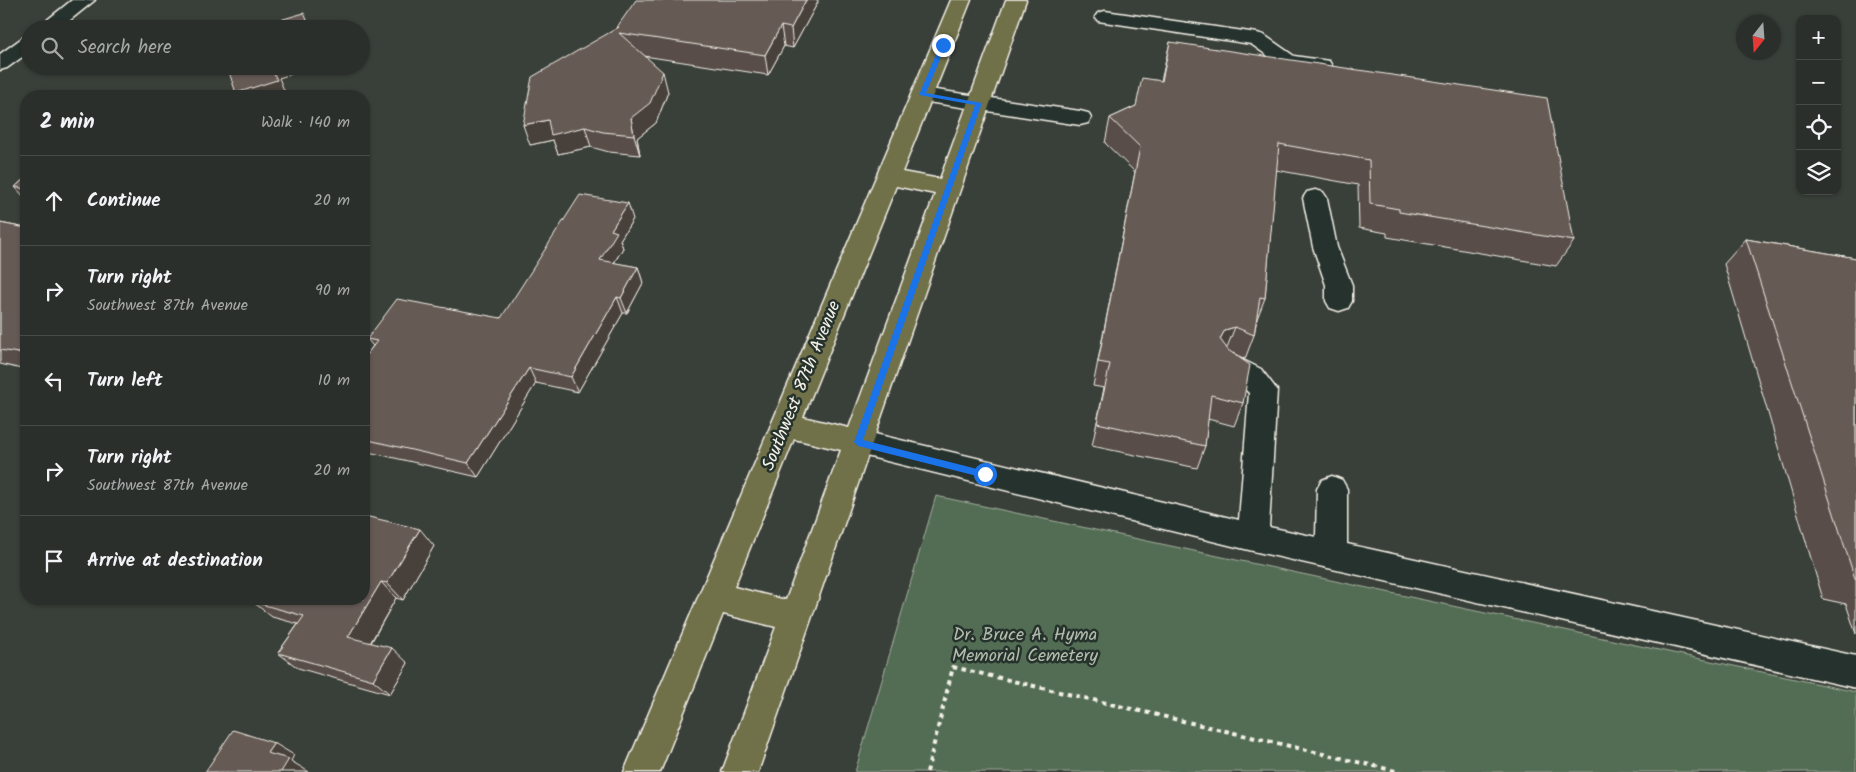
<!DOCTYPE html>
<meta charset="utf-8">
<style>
body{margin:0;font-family:Kalam,sans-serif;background:#373b37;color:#f1f3f6}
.controls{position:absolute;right:15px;top:15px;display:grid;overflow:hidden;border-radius:10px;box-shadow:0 1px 4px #0004}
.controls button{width:45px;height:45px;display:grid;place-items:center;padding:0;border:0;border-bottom:1px solid #474a47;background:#2b2f2b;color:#f1f3f6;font:25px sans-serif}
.compass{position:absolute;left:1736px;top:15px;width:45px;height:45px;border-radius:50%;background:#2b2f2b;box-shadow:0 1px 4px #0004;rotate:197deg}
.stop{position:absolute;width:15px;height:15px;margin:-11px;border:4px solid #1a73e8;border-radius:50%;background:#fff}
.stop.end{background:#1a73e8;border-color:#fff;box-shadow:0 1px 5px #0008}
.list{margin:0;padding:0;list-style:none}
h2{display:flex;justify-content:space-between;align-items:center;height:65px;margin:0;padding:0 20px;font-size:21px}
h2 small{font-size:16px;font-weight:400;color:#a6a9a9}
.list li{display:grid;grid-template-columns:32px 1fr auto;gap:15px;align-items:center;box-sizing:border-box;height:90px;padding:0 20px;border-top:1px solid #474a47}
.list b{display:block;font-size:19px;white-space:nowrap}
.list p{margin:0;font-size:16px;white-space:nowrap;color:#a6a9a9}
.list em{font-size:16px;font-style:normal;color:#a6a9a9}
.icon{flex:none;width:28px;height:28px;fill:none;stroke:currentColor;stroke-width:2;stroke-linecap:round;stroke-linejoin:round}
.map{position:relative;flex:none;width:1856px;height:772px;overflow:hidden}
.search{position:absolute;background:#2b2f2b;box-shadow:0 1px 4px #0004;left:20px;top:20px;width:350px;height:55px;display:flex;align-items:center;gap:12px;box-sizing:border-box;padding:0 18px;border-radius:28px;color:#a6a9a9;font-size:19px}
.panel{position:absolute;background:#2b2f2b;box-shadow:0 1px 4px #0004;left:20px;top:90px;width:350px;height:515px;border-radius:20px}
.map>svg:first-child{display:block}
.green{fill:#536d54;stroke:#a4af9e}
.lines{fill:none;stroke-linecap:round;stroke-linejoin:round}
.minor-casing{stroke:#f4f1e8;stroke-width:3}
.major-casing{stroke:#f4f1e8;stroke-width:3}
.path{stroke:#f4f1e8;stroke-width:4;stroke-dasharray:4.5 4.5;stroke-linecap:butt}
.minor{fill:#26332d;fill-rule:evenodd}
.major{fill:#6f704a;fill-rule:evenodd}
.wall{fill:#584d48;stroke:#f4f1e8}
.shaded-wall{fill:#473f3b;stroke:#f4f1e8}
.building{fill:#665a54;stroke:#f4f1e8}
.route{fill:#1a73e8}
.labels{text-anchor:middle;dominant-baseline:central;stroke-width:5;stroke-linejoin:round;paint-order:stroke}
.street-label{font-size:18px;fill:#f4f1e8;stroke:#26332d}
.park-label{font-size:18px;fill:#b4bcad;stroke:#26332d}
</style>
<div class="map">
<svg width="1856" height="772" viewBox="0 0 1856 772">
<rect width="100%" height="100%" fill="#393f39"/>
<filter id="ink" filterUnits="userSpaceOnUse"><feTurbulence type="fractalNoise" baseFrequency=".02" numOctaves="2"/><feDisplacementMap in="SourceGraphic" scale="10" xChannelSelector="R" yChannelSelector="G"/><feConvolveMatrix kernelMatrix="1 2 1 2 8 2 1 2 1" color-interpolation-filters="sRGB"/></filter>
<g filter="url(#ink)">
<path class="green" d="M 936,496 L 1856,692 L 1856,772 L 855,772 Z"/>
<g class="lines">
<defs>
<path id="minor" d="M 72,0 L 95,0 L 59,29 L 36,29 Z
M 1105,11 L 1257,33 L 1264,35 L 1294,56 L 1329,61 L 1332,66 L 1329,71 L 1322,72 L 1281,65 L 1251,44 L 1098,21 L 1095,17 L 1098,13 Z
M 29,36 L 29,52 L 7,68 L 0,70 L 0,54 L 22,38 Z
M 922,88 L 1080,111 L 1088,113 L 1091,118 L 1088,123 L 1080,125 L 914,100 L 911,95 L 914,90 Z
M 1315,190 L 1323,192 L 1327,198 L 1337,247 L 1352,285 L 1352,301 L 1348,308 L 1339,311 L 1330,308 L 1326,301 L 1326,285 L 1313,247 L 1303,198 L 1307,192 Z
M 1227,352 L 1261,369 L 1277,390 L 1269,527 L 1316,537 L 1317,489 L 1322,480 L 1332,476 L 1342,480 L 1347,489 L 1347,544 L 1856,656 L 1856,688 L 1253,551 L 858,454 L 848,450 L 844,442 L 848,434 L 858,430 L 1239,520 L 1249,393 C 1238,381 1221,377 1213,363 L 1217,355 Z"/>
<path id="major" d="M 951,0 L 971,0 L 902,172 L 940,179 L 1006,0 L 1026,0 L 758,772 L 722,772 L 776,627 L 723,614 L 660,772 L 624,772 ZM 896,186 L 935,194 L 849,428 L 803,417 ZM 794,439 L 841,450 L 786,600 L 734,587 Z"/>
</defs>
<use href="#minor" class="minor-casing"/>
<use href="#major" class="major-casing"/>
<path class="path" d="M 927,772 L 953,667 L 1400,772"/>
<use href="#minor" class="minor"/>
<use href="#major" class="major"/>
</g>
<path class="wall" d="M 818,2 L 793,48 L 784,46 L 768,75 L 644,56 L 668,92 L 656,123 L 637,138 L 640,155 L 609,152 L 591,147 L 558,154 L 553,140 L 530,145 L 618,28 L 617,27 Z
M 1170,42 L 1574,241 L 1556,266 L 1387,237 L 1387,233 L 1359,228 L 1358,185 L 1276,170 L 1265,298 L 1257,319 L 1254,335 L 1245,359 L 1233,353 L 1243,403 L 1234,426 L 1208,419 L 1205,446 L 1197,468 L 1092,446 L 1104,388 L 1093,386 L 1135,172 L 1105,143 L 1110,118 L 1136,106 L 1161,81 Z
M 26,177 L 26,199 L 15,187 Z
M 633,219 L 620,240 L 623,248 L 614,263 L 638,267 L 643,283 L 627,313 L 623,313 L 578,392 L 536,383 L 478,477 L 364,451 L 364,358 L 373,346 L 367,339 L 501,318 Z
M 0,223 L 26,228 L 26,370 L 0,364 Z
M 1746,239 L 1856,258 L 1856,634 L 1846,604 L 1823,599 L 1724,264 Z
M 364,518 L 434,546 L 403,600 L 396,598 L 371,643 L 408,663 L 390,694 L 298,668 L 278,653 L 298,624 L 272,617 L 253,602 L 364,599 Z"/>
<path class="shaded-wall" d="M 806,0 L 818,0 L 818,2 L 793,48 L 791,28 Z
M 781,26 L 784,46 L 768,75 L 765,55 Z
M 271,66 L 316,66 L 279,78 L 286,95 L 283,96 L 239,96 L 236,93 Z
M 663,72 L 668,92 L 656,123 L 637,138 L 640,155 L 634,135 L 631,118 Z
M 548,120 L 585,127 L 591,147 L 558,154 L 553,140 L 530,145 L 523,125 Z
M 628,203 L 633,219 L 620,240 L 623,248 L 606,276 L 600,260 L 611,230 Z
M 638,267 L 643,283 L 627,313 L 621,298 Z
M 617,297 L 623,313 L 578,392 L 571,377 Z
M 1235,327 L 1226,350 L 1220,339 L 1225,330 Z
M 26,344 L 26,361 L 18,353 Z
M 529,368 L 536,383 L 478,477 L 468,463 Z
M 420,529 L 434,546 L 403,600 L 387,583 Z
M 381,582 L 396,598 L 365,652 L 348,637 Z
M 392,648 L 408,663 L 390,694 L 373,680 Z
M 274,743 L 294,755 L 291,761 L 309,772 L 281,772 L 267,753 Z"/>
<path class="building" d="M 636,0 L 806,0 L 791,28 L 781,26 L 765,55 L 619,33 L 663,72 L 650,103 L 631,118 L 634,135 L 603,132 L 585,127 L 551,135 L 548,120 L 523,125 L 532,77 L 619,27 L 617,27 Z
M 304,13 L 311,29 L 249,29 Z
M 1170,42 L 1547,98 L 1574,241 L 1399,212 L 1399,209 L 1370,204 L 1369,160 L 1279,144 L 1265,298 L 1260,297 L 1254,335 L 1235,327 L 1225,330 L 1220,339 L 1228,350 L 1250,365 L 1243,403 L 1211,395 L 1205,446 L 1097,423 L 1110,364 L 1098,362 L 1140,147 L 1110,118 L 1136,106 L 1142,78 L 1162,81 Z
M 227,66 L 271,66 L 277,80 L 236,93 Z
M 26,177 L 26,189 L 15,187 Z
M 580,195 L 628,203 L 611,230 L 617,232 L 600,260 L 638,267 L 621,298 L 617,297 L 571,377 L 529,368 L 468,463 L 364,439 L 364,358 L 377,341 L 367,339 L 397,299 L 501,318 Z
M 0,223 L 26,228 L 26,344 L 18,353 L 0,350 Z
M 1746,239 L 1856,258 L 1856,580 L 1855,579 Z
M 365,516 L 420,529 L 387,583 L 381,582 L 348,637 L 392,648 L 373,680 L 278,653 L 304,616 L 253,602 L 255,599 L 364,599 L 364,518 Z
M 233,730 L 274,743 L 267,753 L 289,759 L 281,772 L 205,772 Z"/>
</g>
<path class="route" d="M 943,43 L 946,45 L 926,93 L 982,103 L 863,440 L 985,471 L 989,474 L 985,478 L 858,446 L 854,442 L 975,105 L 919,95 L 940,45 Z"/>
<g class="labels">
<g class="street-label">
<text transform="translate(802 386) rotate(-68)">Southwest 87th Avenue</text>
</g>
<g class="park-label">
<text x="1025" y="635">Dr. Bruce A. Hyma<tspan x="1025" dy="21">Memorial Cemetery</tspan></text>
</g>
</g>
</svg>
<div class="controls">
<button>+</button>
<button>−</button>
<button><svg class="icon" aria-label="locate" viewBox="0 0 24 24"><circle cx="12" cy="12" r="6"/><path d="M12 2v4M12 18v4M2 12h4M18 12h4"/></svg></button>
<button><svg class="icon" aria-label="layers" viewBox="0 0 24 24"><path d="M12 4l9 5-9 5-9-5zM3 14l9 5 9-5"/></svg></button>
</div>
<svg class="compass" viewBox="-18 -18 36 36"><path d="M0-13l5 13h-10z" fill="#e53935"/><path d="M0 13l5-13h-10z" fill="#a6a9a9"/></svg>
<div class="stop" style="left:985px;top:474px"></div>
<div class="stop end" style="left:943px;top:45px"></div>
<div class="search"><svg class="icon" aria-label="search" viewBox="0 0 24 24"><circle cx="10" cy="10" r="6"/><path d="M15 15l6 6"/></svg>Search here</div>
<section class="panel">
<h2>2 min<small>Walk · 140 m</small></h2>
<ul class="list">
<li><svg class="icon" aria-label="ahead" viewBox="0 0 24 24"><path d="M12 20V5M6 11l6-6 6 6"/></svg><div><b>Continue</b></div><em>20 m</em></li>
<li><svg class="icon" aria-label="right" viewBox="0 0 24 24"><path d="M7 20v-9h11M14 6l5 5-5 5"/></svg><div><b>Turn right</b><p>Southwest 87th Avenue</p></div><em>90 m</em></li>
<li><svg class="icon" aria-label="left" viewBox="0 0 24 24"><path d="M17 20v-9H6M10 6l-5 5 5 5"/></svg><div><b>Turn left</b></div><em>10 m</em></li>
<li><svg class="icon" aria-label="right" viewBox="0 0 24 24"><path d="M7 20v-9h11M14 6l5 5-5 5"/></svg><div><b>Turn right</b><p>Southwest 87th Avenue</p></div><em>20 m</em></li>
<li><svg class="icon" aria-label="arrive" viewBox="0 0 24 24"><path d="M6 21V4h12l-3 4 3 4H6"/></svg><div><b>Arrive at destination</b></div></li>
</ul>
</section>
</div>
